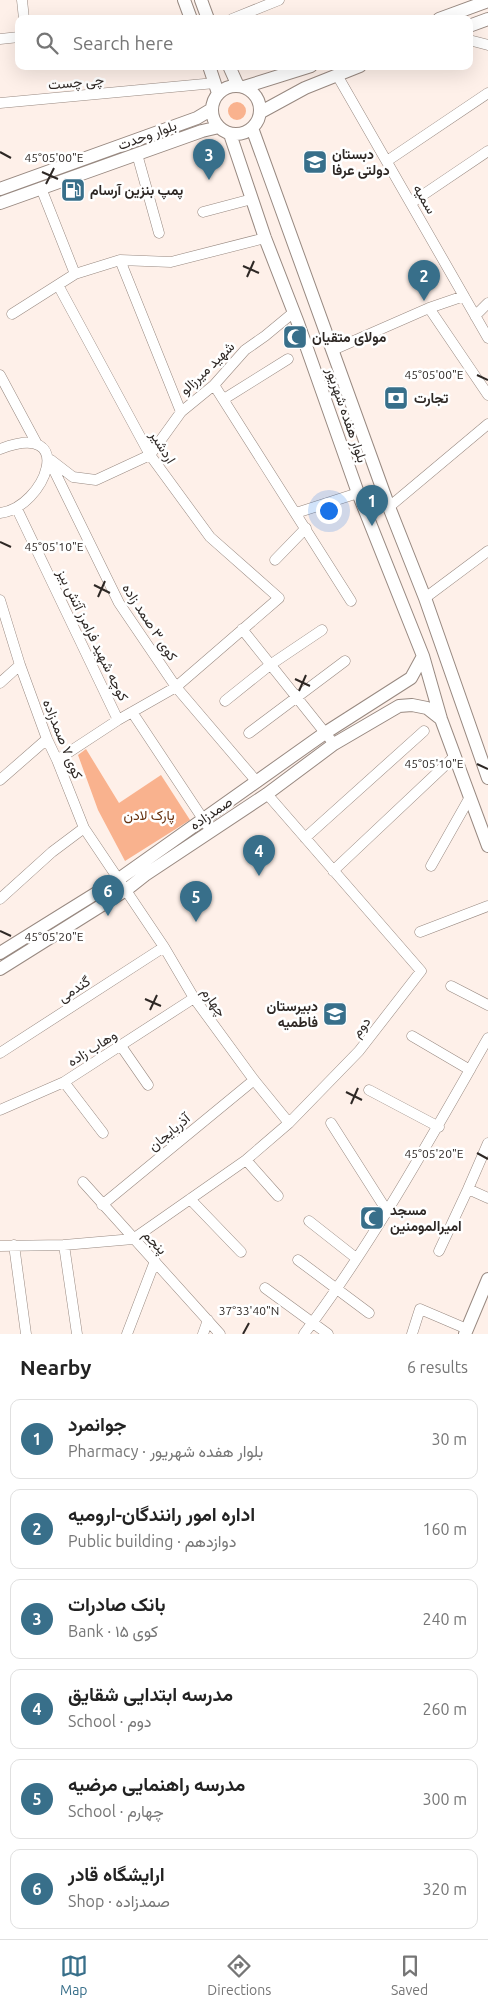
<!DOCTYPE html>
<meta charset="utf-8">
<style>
body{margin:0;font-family:Ubuntu,Vazirmatn,sans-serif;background:#f6f6f6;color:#222}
.you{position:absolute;left:328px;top:510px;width:18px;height:18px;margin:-12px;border:4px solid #fff;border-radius:50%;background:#1a73e8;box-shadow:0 0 0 8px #1a73e833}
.badge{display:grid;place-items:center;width:32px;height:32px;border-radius:50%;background:#386f8a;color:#fff;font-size:16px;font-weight:700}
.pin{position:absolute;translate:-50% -41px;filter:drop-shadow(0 1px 2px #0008)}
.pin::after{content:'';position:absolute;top:26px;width:18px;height:15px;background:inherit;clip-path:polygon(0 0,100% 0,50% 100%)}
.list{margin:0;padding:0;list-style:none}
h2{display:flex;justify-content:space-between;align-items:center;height:65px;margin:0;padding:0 20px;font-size:21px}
h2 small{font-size:16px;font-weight:400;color:#767676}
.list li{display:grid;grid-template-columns:32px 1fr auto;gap:15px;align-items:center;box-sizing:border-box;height:80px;margin:0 10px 10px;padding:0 10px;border:1px solid #e0e0e0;border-radius:10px}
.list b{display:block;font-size:19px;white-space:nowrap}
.list p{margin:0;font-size:16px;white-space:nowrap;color:#767676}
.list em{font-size:16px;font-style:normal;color:#767676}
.icon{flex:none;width:28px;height:28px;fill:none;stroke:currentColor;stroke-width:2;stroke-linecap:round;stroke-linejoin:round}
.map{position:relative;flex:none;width:488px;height:1334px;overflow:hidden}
.search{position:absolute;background:#fff;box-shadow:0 5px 20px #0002;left:15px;right:15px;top:15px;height:55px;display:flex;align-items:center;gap:12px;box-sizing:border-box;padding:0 18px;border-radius:10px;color:#767676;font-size:19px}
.sheet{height:605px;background:#fff}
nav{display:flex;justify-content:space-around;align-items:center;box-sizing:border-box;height:70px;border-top:1px solid #e0e0e0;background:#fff;font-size:14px;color:#767676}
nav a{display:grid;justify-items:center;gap:2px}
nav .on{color:#386f8a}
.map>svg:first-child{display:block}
.green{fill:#f9b28e}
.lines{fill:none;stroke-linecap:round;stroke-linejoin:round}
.minor-casing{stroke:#988981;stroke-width:11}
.major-casing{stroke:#988981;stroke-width:14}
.minor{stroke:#fff;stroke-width:10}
.major{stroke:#fff;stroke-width:12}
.ticks{fill:none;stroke:#2e2825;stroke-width:2}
.labels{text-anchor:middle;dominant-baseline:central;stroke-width:5;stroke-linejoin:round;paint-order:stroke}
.street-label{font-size:14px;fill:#2e2825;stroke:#fff}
.poi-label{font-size:14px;font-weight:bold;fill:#2e2825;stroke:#fff;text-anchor:start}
.park-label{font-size:14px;fill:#662f0d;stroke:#fff}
.ticks-label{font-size:12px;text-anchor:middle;fill:#2e2825;stroke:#fff;stroke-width:5;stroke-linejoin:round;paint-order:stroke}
</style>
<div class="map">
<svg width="488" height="1334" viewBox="0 0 488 1334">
<rect width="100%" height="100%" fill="#fef0e9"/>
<path class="green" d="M228 111a9 9 0 1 1 18 0a9 9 0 1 1-18 0Z
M 86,749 L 119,803 L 161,775 L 190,820 L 125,861 L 98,810 L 78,755 Z"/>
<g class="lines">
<defs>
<path id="minor" d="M 22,0 L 24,19
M 232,19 L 279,0
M 0,39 L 19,37
M 469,40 L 488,45
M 337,75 L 488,338
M 0,103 L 215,83
M 137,154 L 159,233
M 387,161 L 488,93
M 41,188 L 75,274
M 411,203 L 488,151
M 203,212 L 252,199
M 120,260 L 181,412
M 429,308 L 488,395
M 12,314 L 75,274 L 120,260 L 171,262 L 265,238
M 475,316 L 488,303
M 333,350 L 429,308 L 464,296
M 0,375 L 37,444
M 214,385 L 351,601
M 224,399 L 288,359
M 0,449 C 79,419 45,508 0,513
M 48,458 L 119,603 L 176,687 L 257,782
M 51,460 L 73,477 L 96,480 L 150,455 L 181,412 L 214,385 L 245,350 L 265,336 L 294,312
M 389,507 L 488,424
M 17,509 L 118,720
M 296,513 L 358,493
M 275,560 L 306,528
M 425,598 L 488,551
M 0,600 L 20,665 L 47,739 L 57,760 L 84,828 L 164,947 L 194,998 L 254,1080 L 289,1123
M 242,629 L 334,744
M 0,683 L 20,665
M 225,701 L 270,665 L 322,630
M 132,712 L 211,831
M 249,733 L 345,661
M 57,760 L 118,720 L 176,687 L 279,598 L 210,537 L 150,455 L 58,285
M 0,780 L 47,739
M 305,838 L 424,731
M 431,866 L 470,797
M 333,871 L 455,756
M 0,899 L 52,852 L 84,828
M 420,932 L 488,906
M 451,986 L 488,1005
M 412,1036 L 470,1070
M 121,1046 L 148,1085
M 0,1053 L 164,947
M 64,1082 L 103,1133
M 369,1090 L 439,1127
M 0,1110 L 64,1082 L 194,998
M 331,1123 L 387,1211
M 488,1143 L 468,1189 L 488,1198
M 246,1160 L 278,1196
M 83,1182 L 220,1334
M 190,1199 L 241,1252
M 102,1205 L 254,1080
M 309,1221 L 356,1258
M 14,1245 L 26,1334
M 64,1245 L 77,1334
M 0,1246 L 64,1245 L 133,1239 L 246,1160 L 289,1123 L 359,1051 L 421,971 L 267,794
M 439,1251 L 468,1189
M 298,1260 L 369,1313
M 265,1288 L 328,1334
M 127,1334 L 155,1261
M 203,1334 L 208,1320
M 304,1334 C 374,1241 430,1139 488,1038
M 412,1334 L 420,1309 L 467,1329"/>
<path id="major" d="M 184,0 L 191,19
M 201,0 L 208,19
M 439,19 L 488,1
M 469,26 L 488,19
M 209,66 L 218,93
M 229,66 L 238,86
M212 110a24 24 0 1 1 48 0a24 24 0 1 1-48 0Z
M 244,87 L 311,66
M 261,112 L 305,88 L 360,66
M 252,128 L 389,507 L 425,598 L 488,778
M 230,134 L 265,238 L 298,323 L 358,493 L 423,656 L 441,719 L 488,846
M 0,189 L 197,118 L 212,109
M 0,203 L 202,131 L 219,127
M 0,953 L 119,879 L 325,733 L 411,678 L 423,656
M 0,969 L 126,890 L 145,875 L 267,794 L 334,744 L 399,706 L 412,705 L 427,708 L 441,719
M 465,1334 L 488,1279"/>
</defs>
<use href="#minor" class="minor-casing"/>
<use href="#major" class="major-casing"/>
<use href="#minor" class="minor"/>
<use href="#major" class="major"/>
</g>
<path class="ticks" d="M 0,152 L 11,158M 42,172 L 58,179M 46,184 L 54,168M 243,266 L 259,273M 247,277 L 254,261M 477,375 L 488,380M 0,542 L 11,547M 94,585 L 110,593M 98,597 L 105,581M 295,679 L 310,686M 299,691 L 306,675M 477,764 L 488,769M 0,931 L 11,936M 145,999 L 161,1006M 150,1010 L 157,995M 346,1092 L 362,1100M 351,1104 L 358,1088M 477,1153 L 488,1159M 243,1334 L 249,1323"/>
<defs>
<symbol id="school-square" viewBox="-11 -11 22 22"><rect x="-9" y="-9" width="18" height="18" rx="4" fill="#386f8a" stroke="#fff"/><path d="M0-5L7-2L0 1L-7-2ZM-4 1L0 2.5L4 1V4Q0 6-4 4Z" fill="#fff"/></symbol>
<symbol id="fuel-square" viewBox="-11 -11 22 22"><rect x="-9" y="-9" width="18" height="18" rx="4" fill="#386f8a" stroke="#fff"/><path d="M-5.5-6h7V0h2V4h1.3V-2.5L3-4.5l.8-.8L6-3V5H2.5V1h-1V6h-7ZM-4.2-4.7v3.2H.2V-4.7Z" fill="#fff"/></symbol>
<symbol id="mosque-square" viewBox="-11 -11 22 22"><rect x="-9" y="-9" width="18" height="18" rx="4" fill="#386f8a" stroke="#fff"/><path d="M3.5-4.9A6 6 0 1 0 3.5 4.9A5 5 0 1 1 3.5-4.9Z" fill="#fff"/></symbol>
<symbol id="bank-square" viewBox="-11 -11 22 22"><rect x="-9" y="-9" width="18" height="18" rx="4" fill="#386f8a" stroke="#fff"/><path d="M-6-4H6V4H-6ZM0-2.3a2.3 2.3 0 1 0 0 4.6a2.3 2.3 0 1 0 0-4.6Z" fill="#fff"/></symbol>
</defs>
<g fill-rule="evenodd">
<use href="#school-square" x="301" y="148" width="28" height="28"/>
<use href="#fuel-square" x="59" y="176" width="28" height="28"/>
<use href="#mosque-square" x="281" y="323" width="28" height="28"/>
<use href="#bank-square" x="382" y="384" width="28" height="28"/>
<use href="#school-square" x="321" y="1000" width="28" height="28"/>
<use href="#mosque-square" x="358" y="1204" width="28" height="28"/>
</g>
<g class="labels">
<g class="street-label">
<text transform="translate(76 82) rotate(-5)">چی چست</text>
<text transform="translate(147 135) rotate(-20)">بلوار وحدت</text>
<text transform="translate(425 199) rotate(60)">سمیه</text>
<text transform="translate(207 368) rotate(-44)">شهید میرزالو</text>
<text transform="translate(347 415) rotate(71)">بلوار هفده شهریور</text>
<text transform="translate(163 447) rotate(58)">اردشیر</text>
<text transform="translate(150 622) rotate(57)">کوی ۳ صمد زاده</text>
<text transform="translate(93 635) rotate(64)">کوچه شهید فرامرز آتش بیز</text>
<text transform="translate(63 739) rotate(68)">کوی ۷ صمدزاده</text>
<text transform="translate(211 813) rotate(-34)">صمدزاده</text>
<text transform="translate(74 989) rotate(-33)">گندمی</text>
<text transform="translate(214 1002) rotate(55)">چهارم</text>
<text transform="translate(361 1027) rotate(-53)">دوم</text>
<text transform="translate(92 1048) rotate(-32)">وهاب زاده</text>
<text transform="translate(169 1132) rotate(-40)">آذربایجان</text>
<text transform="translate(155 1242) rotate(46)">پنجم</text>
</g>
<g class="poi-label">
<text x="332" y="154">دبستان<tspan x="332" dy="16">دولتی عرفا</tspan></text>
<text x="90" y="190">پمپ بنزین آرسام</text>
<text x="312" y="337">مولای متقیان</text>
<text x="414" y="398">تجارت</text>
<text x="318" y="1006" text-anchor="end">دبیرستان<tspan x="318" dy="16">فاطمیه</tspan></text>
<text x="390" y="1210">مسجد<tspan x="390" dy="16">امیرالمومنین</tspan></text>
</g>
<g class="park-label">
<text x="149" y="815">پارک لادن</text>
</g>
</g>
<g class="ticks-label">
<text x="54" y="162">45°05'00"E</text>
<text x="434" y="379">45°05'00"E</text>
<text x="54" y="551">45°05'10"E</text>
<text x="434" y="768">45°05'10"E</text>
<text x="54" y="941">45°05'20"E</text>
<text x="434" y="1158">45°05'20"E</text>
<text x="249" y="1315">37°33'40"N</text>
</g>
</svg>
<div class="you"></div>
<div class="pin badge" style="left:372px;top:526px">1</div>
<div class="pin badge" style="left:424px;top:301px">2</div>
<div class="pin badge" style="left:209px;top:180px">3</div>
<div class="pin badge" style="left:259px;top:876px">4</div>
<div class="pin badge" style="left:196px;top:922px">5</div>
<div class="pin badge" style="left:108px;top:916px">6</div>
<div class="search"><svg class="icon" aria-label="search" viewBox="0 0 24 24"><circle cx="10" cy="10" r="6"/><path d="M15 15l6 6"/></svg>Search here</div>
</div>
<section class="sheet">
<h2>Nearby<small>6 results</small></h2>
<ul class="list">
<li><span class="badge">1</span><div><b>جوانمرد</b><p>Pharmacy · بلوار هفده شهریور</p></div><em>30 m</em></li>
<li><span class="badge">2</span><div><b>اداره امور رانندگان-ارومیه</b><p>Public building · دوازدهم</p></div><em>160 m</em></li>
<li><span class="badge">3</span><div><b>بانک صادرات</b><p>Bank · کوی ۱۵</p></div><em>240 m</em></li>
<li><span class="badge">4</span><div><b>مدرسه ابتدایی شقایق</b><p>School · دوم</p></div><em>260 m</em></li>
<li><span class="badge">5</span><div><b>مدرسه راهنمایی مرضیه</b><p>School · چهارم</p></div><em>300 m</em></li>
<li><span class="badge">6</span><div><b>ارایشگاه قادر</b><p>Shop · صمدزاده</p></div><em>320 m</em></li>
</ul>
</section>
<nav>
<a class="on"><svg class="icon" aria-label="map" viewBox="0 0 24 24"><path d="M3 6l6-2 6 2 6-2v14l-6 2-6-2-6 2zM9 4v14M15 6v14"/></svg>Map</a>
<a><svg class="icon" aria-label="directions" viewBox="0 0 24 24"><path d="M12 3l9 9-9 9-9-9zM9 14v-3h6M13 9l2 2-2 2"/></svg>Directions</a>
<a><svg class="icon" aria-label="saved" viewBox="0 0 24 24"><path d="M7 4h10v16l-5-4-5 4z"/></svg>Saved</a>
</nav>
